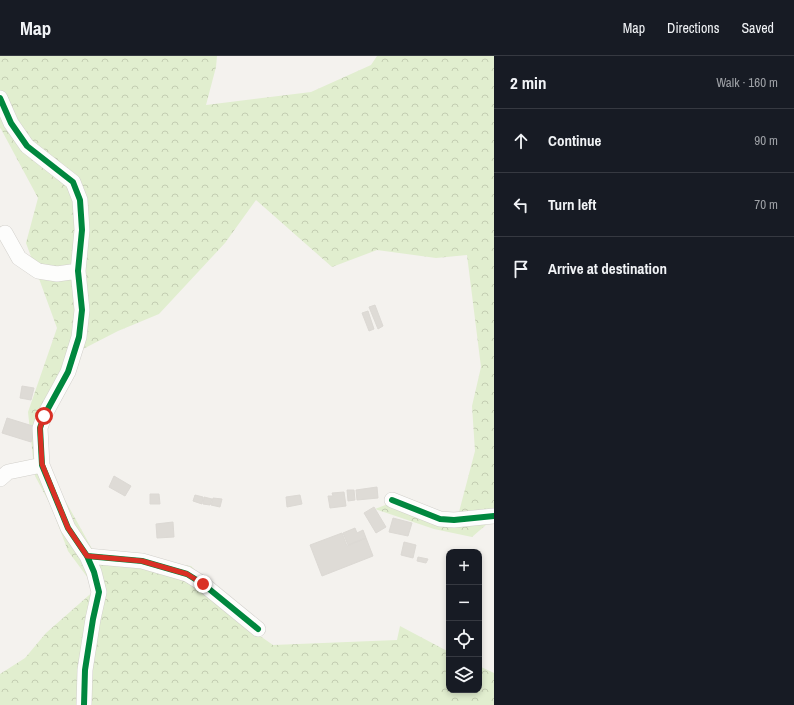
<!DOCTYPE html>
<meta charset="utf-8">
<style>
body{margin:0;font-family:"Archivo Narrow",sans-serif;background:#20242c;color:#f1f3f6}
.controls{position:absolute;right:12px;bottom:12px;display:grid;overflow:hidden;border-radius:8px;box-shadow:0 2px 6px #0003}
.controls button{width:36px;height:36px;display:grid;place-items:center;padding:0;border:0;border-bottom:1px solid #363941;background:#171b24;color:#f1f3f6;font:20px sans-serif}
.stop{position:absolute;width:12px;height:12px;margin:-9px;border:3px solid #d93025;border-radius:50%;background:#fff}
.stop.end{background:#d93025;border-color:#fff;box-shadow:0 1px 4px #0008}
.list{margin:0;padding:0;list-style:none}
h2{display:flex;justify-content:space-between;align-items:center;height:52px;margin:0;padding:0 16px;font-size:17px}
h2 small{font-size:13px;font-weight:400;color:#9ea1a6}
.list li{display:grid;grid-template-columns:26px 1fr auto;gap:12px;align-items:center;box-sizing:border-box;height:64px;padding:0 16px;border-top:1px solid #363941}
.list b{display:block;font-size:15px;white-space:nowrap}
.list em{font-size:13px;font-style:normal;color:#9ea1a6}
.icon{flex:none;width:22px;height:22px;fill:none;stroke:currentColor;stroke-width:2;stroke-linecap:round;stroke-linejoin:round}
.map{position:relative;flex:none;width:494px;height:649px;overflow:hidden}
header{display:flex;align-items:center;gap:24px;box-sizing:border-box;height:56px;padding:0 20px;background:#171b24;border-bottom:1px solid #363941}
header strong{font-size:19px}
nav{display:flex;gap:22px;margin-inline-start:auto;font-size:14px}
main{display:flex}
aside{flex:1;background:#171b24}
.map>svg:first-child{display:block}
.forest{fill:url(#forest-crowns)}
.building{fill:#dedbd6;stroke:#dcd9d4}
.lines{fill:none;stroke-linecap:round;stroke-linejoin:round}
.minor-casing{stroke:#d2d0cb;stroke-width:16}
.minor{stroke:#fdfdfc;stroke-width:15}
.cycleway-casing{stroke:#fff;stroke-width:8}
.cycleway{stroke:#00873e;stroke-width:6}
.route{stroke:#d93025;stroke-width:5}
</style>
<header>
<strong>Map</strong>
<nav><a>Map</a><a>Directions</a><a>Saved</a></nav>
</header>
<main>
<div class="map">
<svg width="494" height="649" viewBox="0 0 494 649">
<defs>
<pattern id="forest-crowns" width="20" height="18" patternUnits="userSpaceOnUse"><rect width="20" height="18" fill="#e1eecf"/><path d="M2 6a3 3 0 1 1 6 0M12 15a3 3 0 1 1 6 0" fill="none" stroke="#c3cdb2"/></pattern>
</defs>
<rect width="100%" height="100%" fill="#f4f2ee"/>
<path class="forest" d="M 0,0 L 217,0 L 216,11 L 206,49 L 311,36 L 371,9 L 377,0 L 494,0 L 494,462 L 472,481 L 434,473 L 375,453 L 393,446 L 431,461 L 459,456 L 475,395 L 472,350 L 481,311 L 467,199 L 436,202 L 377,194 L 332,211 L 256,144 L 225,187 L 159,258 L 118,275 L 83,293 L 49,361 L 46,397 L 55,426 L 96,500 L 191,510 L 217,536 L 219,551 L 273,589 L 397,584 L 400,570 L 449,596 L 449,634 L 479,634 L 479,610 L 494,617 L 494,649 L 0,649 L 0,618 L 25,602 L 46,577 L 96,533 L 68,495 L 51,450 L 35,420 L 28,356 L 57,272 L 26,187 L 38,142 L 1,73 L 0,72 Z"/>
<path class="building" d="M 375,249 L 383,270 L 378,273 L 369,251 Z
M 368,255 L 374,273 L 369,275 L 362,257 Z
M 22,330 L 34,332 L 31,344 L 20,342 Z
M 7,362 L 36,371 L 31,386 L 2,377 Z
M 114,420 L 131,430 L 125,440 L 109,431 Z
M 377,431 L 378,442 L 357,444 L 356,434 Z
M 347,434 L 354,434 L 355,444 L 348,445 Z
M 344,436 L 346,450 L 330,452 L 328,440 L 333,440 L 332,437 Z
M 150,438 L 159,438 L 160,448 L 150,448 Z
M 195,439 L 203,441 L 202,448 L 193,445 Z
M 300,439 L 302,448 L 287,451 L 286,441 Z
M 204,441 L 212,443 L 210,449 L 203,448 Z
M 213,442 L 222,443 L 220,451 L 211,449 Z
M 374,451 L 386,471 L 376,477 L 364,457 Z
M 393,462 L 412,467 L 408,480 L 389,476 Z
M 173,466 L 174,481 L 157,482 L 156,468 Z
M 355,472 L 357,477 L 363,474 L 366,482 L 348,489 L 343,477 Z
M 342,477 L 347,490 L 366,482 L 373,500 L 322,520 L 310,489 Z
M 404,486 L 416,489 L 413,502 L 401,499 Z
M 418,501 L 428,503 L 426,507 L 417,505 Z"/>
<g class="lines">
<defs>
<path id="minor" d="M 0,42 L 11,67 L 27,90 L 73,126 L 80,144 L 82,174 L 78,215 L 82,254 L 79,281 L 68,316 L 44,360 L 40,372 L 42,409 L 68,472 L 87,500 L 94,516 L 99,536 L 93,563 L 85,614 L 84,649
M 5,177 L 19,202 L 38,215 L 57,218 L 78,215
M 0,423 L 8,416 L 42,409
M 392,444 L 440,463 L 454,464 L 494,460
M 87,500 L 142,505 L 187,518 L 203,528 L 258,573"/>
</defs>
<use href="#minor" class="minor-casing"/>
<use href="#minor" class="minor"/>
<defs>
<path id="cycleway" d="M 0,42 L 11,67 L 27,90 L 73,126 L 80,144 L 82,174 L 78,215 L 82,254 L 79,281 L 68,316 L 44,360 L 40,372 L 42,409 L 68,472 L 87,500 L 94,516 L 99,536 L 93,563 L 85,614 L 84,649
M 392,444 L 440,463 L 454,464 L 494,460
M 87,500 L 142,505 L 187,518 L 203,528 L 258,573"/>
</defs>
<use href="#cycleway" class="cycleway-casing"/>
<use href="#cycleway" class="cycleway"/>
</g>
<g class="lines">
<path class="route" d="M 44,360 L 40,372 L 42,408 L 68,472 L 87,500 L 142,505 L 187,518 L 203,528"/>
</g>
</svg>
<div class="controls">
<button>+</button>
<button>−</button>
<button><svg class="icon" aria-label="locate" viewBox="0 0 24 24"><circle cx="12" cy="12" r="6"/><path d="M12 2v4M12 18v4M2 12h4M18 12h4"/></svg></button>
<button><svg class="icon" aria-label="layers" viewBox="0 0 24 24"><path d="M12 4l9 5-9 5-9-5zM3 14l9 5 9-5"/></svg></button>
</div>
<div class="stop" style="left:44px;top:360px"></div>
<div class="stop end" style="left:203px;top:528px"></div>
</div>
<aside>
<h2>2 min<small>Walk · 160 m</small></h2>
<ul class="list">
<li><svg class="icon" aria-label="ahead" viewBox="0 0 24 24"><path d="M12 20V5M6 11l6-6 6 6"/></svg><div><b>Continue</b></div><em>90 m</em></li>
<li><svg class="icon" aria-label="left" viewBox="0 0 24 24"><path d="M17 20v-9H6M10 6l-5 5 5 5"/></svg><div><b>Turn left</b></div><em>70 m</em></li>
<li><svg class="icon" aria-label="arrive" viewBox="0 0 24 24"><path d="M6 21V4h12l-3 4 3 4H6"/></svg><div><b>Arrive at destination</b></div></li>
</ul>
</aside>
</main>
